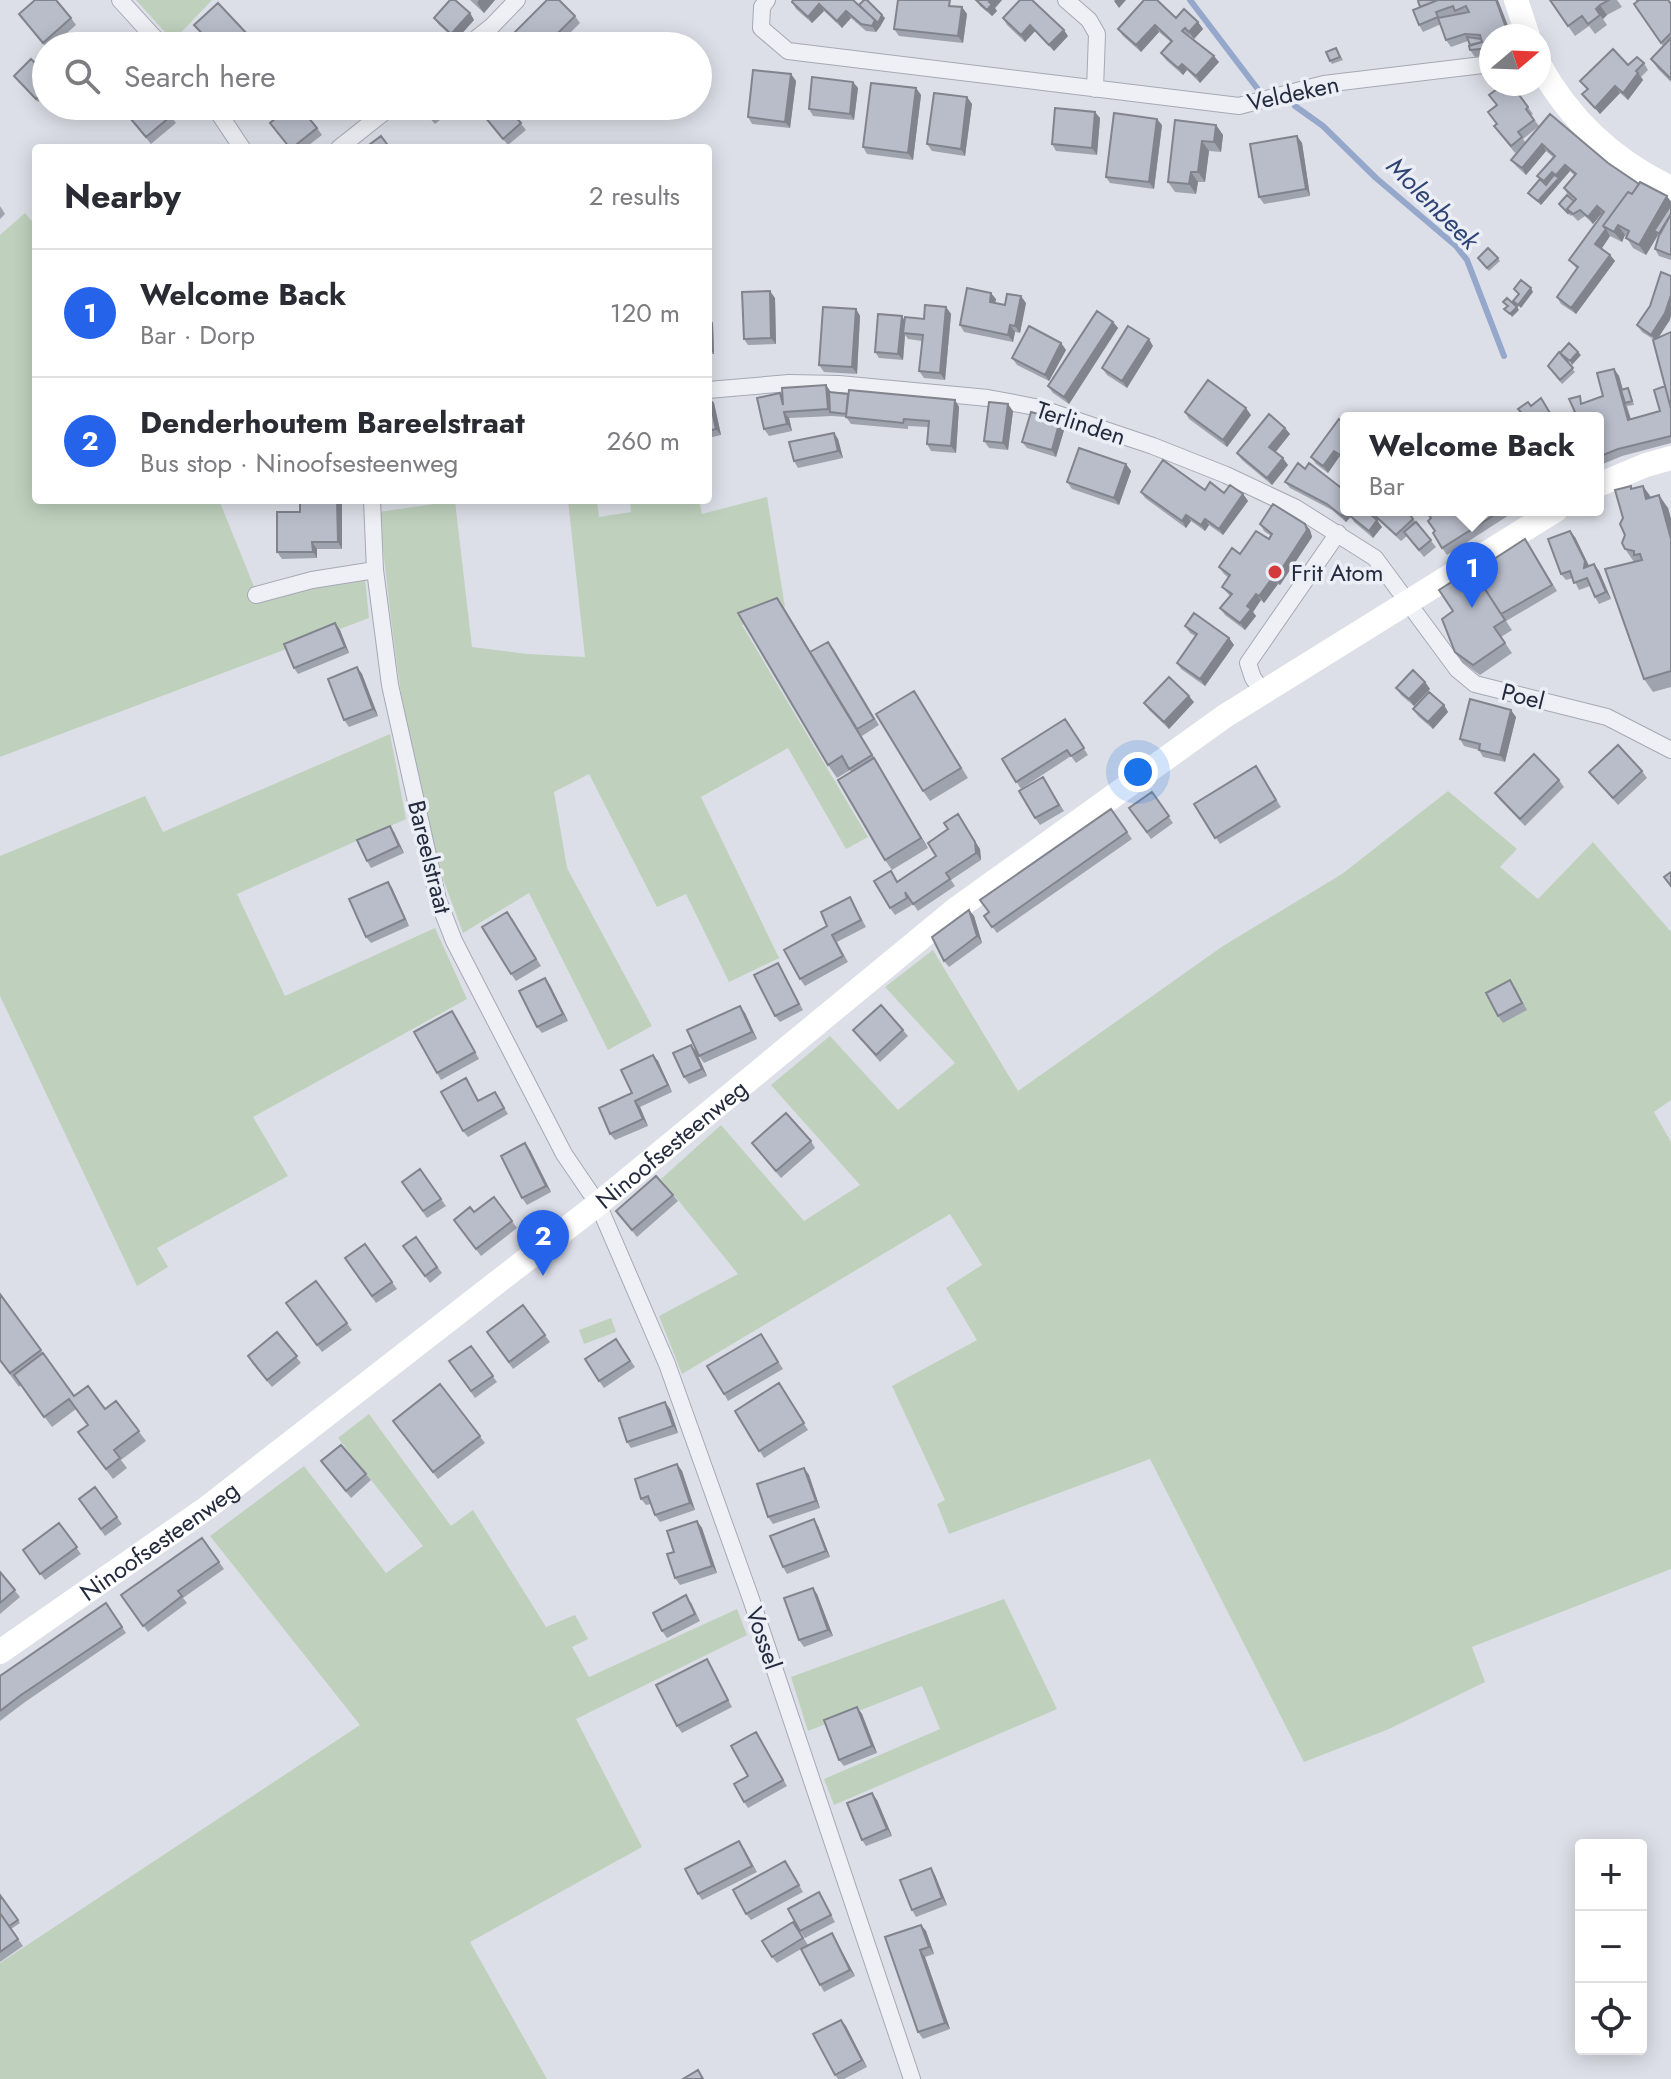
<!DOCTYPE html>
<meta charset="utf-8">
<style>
body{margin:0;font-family:Jost,sans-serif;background:#f2f2f3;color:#2b2b33}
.controls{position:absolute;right:24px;bottom:24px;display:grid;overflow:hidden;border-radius:8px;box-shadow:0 4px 20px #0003}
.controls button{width:72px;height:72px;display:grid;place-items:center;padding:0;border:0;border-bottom:2px solid #e1e1e2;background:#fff;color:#2b2b33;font:40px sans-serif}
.compass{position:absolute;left:1479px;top:24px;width:72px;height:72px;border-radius:50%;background:#fff;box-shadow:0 4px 20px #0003;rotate:71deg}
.you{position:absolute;left:1138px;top:772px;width:28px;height:28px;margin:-20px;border:6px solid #fff;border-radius:50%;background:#1a73e8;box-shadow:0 0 0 12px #1a73e833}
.badge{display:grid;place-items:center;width:52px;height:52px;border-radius:50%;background:#2563eb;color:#fff;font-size:26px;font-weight:700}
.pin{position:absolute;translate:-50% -66px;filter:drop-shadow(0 2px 4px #0008)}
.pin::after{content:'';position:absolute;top:42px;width:28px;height:24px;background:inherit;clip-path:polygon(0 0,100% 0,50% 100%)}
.popup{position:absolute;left:1340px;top:412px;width:264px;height:104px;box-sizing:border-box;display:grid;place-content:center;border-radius:8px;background:#fff;filter:drop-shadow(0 2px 6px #0005);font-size:26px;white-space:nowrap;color:#7c7c81}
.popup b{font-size:30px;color:#2b2b33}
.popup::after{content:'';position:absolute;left:50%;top:100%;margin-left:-16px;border:16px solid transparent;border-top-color:#fff}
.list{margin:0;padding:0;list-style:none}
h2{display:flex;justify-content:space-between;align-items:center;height:104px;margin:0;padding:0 32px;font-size:34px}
h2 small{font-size:26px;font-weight:400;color:#7c7c81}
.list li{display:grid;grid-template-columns:52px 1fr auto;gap:24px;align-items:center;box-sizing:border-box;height:128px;padding:0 32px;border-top:2px solid #e1e1e2}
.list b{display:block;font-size:30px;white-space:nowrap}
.list p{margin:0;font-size:26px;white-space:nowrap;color:#7c7c81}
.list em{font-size:26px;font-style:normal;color:#7c7c81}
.icon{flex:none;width:44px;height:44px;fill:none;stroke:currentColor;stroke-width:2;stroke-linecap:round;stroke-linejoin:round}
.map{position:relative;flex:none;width:1671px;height:2079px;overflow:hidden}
.search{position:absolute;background:#fff;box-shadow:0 4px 20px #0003;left:32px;top:32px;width:680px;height:88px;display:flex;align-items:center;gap:20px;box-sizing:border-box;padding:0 28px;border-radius:44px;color:#7c7c81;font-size:30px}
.panel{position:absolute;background:#fff;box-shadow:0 4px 20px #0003;left:32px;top:144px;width:680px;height:360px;border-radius:8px}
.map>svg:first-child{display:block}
.green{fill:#bfd1bd}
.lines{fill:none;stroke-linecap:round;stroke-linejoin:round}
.stream{stroke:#95a7ca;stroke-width:6}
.street-casing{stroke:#a5a9b4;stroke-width:18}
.street{stroke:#eff0f5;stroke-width:16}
.secondary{stroke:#fff;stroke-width:24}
.wall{fill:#9fa3ae}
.shaded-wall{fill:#82848d}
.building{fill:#b9bdca;stroke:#82848d;stroke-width:2}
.poi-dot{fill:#d4393b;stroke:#ebeef5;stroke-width:3}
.labels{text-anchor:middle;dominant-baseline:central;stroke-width:7;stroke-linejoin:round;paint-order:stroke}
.street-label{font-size:24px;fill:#252b3e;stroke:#ebeef5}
.poi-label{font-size:24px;fill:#252b3e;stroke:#ebeef5;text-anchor:start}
.water-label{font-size:26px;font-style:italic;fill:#2e4374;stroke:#ebeef5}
</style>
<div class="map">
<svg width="1671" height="2079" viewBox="0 0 1671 2079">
<rect width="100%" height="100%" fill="#dcdfe7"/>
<path class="green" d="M 136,0 L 212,0 L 173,41 Z
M 25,213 L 36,226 L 36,500 L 219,500 L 259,599 L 316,585 L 365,578 L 369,618 L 0,757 L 0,235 Z
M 767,497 L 785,607 L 742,625 L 868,837 L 846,849 L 788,748 L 701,797 L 779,958 L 729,982 L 686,894 L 657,907 L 589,774 L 554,792 L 567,868 L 652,1026 L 608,1050 L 529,893 L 463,933 C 454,908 444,883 436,858 C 403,746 392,628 379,512 L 455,501 L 472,647 L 527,654 L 585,657 L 568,500 L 597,500 L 599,517 L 631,512 L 630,500 L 699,500 L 702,514 Z
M 390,734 L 406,819 L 237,894 L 285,996 L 435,928 L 467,999 L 253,1117 L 288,1176 L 157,1248 L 168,1267 L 137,1286 L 0,996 L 0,856 L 145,796 L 163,832 Z
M 1448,791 L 1517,849 L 1500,867 L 1538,899 L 1593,842 L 1671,932 L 1671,1100 L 1654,1112 L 1671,1142 L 1671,1569 L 1472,1647 L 1485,1682 L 1389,1729 L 1304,1762 L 1150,1459 L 949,1534 L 937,1504 L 945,1500 L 892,1386 L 977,1340 L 946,1288 L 982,1265 L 950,1214 L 682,1374 L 659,1316 L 738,1274 L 661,1179 L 721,1125 L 804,1221 L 860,1185 L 771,1085 L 830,1036 L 898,1110 L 955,1063 L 885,987 L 933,950 L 1018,1091 L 1223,946 L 1342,874 Z
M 611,1318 L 616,1332 L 584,1344 L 579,1330 Z
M 369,1414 L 451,1526 L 473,1510 L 546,1627 L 575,1615 L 588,1639 L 572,1647 L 589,1677 L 737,1609 L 747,1635 L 576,1719 L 642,1847 L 470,1942 L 547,2079 L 0,2079 L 0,1963 L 360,1725 L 210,1536 L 304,1466 L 386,1573 L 423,1546 L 338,1438 Z
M 1004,1599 L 1057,1709 L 834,1805 L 824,1779 L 940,1729 L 922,1686 L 808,1731 L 791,1677 Z"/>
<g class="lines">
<path class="stream" d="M 1190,0 L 1257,88
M 1295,106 L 1323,126 L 1376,178 L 1456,246 L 1467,260 L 1504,356"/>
<defs>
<path id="street" d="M 120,0 L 162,46
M 767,0 L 762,7 L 761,28 L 788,51 L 1239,106 L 1324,84 L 1491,64
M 1066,0 L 1089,20 L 1097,34 L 1095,89
M 467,46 L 492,26 L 517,0
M 214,106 L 242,148
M 339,148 L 392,106
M 708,390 L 789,383 L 839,384 L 988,398 L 1040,408 L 1153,446 L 1226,475 L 1296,508 L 1375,558 L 1457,669 L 1475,684 L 1607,717 L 1671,750
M 372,500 L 375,570 L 390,685 L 438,900 L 454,941 L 564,1154 L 598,1204 L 667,1364 L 751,1599 L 912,2079
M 256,595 L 312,580 L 375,570
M 1263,692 L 1253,678 L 1248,663 L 1338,533"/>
</defs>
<use href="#street" class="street-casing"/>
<use href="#street" class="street"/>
<g class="secondary">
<path d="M 1516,0 L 1528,36"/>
<path d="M 1539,64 C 1569,119 1614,161 1671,188"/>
<path d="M 1598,485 L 1646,465 L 1671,458"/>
<path id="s1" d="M 0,1652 L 208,1507 L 598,1204 L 956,909 L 1225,716 L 1556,510"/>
</g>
</g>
<path class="wall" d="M 470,0 L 495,0 L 484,13 Z
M 864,0 L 869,0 L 868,1 L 885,18 L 876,32 L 866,31 L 851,18 L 842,28 L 824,11 L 812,23 L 796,9 L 792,2 L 859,5 Z
M 976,0 L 1002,0 L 995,8 L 997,11 L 992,16 L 980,6 Z
M 1498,0 L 1491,36 L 1491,55 L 1475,57 L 1470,50 L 1468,41 L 1451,47 L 1446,40 L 1441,24 L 1423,32 L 1419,25 L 1413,10 Z
M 1550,0 L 1617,0 L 1622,7 L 1607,15 L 1603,19 L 1607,25 L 1595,34 L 1589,26 L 1575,36 Z
M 1634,4 L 1671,4 L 1671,82 L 1658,69 L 1651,59 L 1663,46 Z
M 955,7 L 962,7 L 967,14 L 963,43 L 899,36 L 894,29 Z
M 470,13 L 474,20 L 456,40 L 439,25 L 434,18 Z
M 19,14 L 71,18 L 76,25 L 52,46 L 46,46 L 46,47 Z
M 575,16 L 580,23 L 557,46 L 517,46 L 510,37 Z
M 1003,18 L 1068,36 L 1054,51 L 1035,31 L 1025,42 L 1007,25 Z
M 1176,18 L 1198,22 L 1203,29 L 1194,39 L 1189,35 L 1188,36 L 1219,62 L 1200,83 L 1187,70 L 1183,75 L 1166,60 L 1161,53 L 1171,42 L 1159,32 L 1141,52 L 1123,36 L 1118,29 Z
M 194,25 L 250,37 L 255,44 L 253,46 L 213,46 Z
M 1336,48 L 1343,60 L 1332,64 L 1330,61 Z
M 1644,63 L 1648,70 L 1641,77 L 1643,80 L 1628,100 L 1620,93 L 1600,114 L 1582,94 L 1587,90 L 1580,81 L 1628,65 Z
M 46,74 L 46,95 L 38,102 L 14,76 Z
M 791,74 L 796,81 L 790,128 L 752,124 L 748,117 Z
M 853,82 L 858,88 L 854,120 L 813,116 L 809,109 Z
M 1511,84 L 1533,114 L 1531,115 L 1539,126 L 1523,139 L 1526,143 L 1550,114 L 1608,163 L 1639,184 L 1667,196 L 1671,202 L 1671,260 L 1659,256 L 1655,249 L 1659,235 L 1658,235 L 1646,255 L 1633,248 L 1625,235 L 1622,242 L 1610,236 L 1602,248 L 1610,255 L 1615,261 L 1576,314 L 1561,304 L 1557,297 L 1577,269 L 1569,260 L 1603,214 L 1602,213 L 1593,224 L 1585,216 L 1578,221 L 1572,215 L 1571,216 L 1561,207 L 1559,204 L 1575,200 L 1568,195 L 1564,188 L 1574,175 L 1570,171 L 1541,205 L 1530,196 L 1528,193 L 1540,179 L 1537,176 L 1553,157 L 1546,151 L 1526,175 L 1516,166 L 1511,160 L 1521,148 L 1515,153 L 1494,126 L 1496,124 L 1496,105 Z
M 916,88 L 921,95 L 913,160 L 867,154 L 863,147 Z
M 967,97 L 972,104 L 965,156 L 932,151 L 927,144 Z
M 120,106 L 171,116 L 176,123 L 151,144 Z
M 346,106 L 367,106 L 354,116 Z
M 419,106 L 457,106 L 435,124 Z
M 475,106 L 515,106 L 510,110 L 526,130 L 508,145 Z
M 1100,118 L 1097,155 L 1056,151 L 1052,144 Z
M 1162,125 L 1154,189 L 1110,183 L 1106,177 Z
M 1216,125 L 1223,135 L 1221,152 L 1209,151 L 1205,182 L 1198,182 L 1196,194 L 1175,192 L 1168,182 Z
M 317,128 L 322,135 L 305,148 L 290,148 Z
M 1297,136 L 1302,143 L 1310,196 L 1264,204 L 1259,197 Z
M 0,206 L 5,214 L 0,219 Z
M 1498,258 L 1500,261 L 1489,271 L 1480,261 Z
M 1671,276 L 1671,316 L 1659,337 L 1671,332 L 1671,443 L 1622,456 L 1598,466 L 1598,418 L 1575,412 L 1584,403 L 1603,396 L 1614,369 L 1619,376 L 1623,389 L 1628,388 L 1630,391 L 1634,405 L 1627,406 L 1631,419 L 1660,411 L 1665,386 L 1653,339 L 1642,332 L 1637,325 Z
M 775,298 L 776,344 L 748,345 L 744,339 Z
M 996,299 L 995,303 L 1005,305 L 1026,303 L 1020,333 L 1015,332 L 1013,342 L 964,332 L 960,325 Z
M 946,307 L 951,314 L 945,380 L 924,378 L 919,371 L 922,341 L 908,339 L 905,335 L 903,360 L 879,358 L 875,352 L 904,320 L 924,319 Z
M 856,309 L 860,316 L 857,374 L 824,372 L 819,365 Z
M 708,316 L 713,323 L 714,354 L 708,354 Z
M 1113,322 L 1118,328 L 1069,404 L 1053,393 L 1048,386 Z
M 1061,343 L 1066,350 L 1049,381 L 1017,365 L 1012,358 Z
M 1153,346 L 1127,388 L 1107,375 L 1102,368 Z
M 1559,352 L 1575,372 L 1562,384 L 1548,366 Z
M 831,392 L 955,400 L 959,407 L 956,453 L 931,451 L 927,444 L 928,427 L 908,426 L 908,429 L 851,424 L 846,417 L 832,416 L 789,418 L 792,431 L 769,436 L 764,429 L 780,393 L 783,397 Z
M 708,397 L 714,403 L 721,435 L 708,438 Z
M 1013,411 L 1008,450 L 989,448 L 984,441 Z
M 1185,412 L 1251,415 L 1227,447 L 1189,419 Z
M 1060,420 L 1065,427 L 1056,457 L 1027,448 L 1022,442 Z
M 1346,425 L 1346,462 L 1339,457 L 1328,473 L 1316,464 L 1311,457 Z
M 1285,428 L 1290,434 L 1275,452 L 1288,465 L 1272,485 L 1242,460 L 1237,453 Z
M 834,433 L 838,439 L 843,458 L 798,468 L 794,461 Z
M 1126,464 L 1131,471 L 1119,505 L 1072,489 L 1067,482 Z
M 1305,469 L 1340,487 L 1346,510 L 1382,527 L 1373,538 L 1354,522 L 1351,517 L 1346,522 L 1332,510 L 1290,488 L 1285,482 Z
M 1631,486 L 1633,489 L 1643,486 L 1651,497 L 1668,508 L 1671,519 L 1671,687 L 1653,692 L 1644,679 L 1634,562 L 1625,549 L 1623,518 Z
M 1205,490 L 1243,494 L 1248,501 L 1223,535 L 1209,525 L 1205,531 L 1191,521 L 1186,528 L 1145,498 L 1141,492 Z
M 300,500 L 342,500 L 342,549 L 317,549 L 317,558 L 282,559 L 277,552 L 300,512 Z
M 1367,510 L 1406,510 L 1436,547 L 1424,557 L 1407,536 L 1401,541 Z
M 1423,510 L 1517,510 L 1447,555 L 1442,548 L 1431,519 L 1426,512 L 1425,513 Z
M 1260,524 L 1305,524 L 1310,530 L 1312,537 L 1280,585 L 1278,584 L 1264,603 L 1261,600 L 1253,612 L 1256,616 L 1245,630 L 1225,615 L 1220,608 L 1230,596 L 1222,587 L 1229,578 L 1224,574 L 1219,567 L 1240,554 L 1269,539 L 1271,536 L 1264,531 Z
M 1575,537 L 1589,566 L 1594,564 L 1599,571 L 1611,599 L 1599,604 L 1595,597 L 1590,586 L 1579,590 L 1573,578 L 1566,580 L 1561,574 Z
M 1530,546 L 1557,591 L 1506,621 L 1512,630 L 1501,637 L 1512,653 L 1480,675 L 1462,662 L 1455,652 L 1453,611 L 1474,572 Z
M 777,598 L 811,652 L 833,648 L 879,725 L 862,736 L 860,734 L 928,848 L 892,870 L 885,860 L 851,772 L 850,770 L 837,778 L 828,765 Z
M 335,623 L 340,630 L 349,653 L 298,674 L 294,668 Z
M 1185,626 L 1229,638 L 1234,645 L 1205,686 L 1181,669 L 1177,663 L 1195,636 L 1190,633 Z
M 357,667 L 362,674 L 378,716 L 349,727 L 344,720 Z
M 1425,682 L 1430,689 L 1414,706 L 1401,695 L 1396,688 Z
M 914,691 L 968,778 L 930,801 L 923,791 Z
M 1194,702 L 1169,729 L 1149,710 L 1144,703 Z
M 1444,705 L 1448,712 L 1433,729 L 1418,716 L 1413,709 Z
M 1516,717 L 1505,762 L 1483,757 L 1479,750 L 1464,746 L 1460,739 Z
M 1065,719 L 1088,755 L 1076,763 L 1071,756 L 1021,789 L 1002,759 Z
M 1642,771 L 1647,778 L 1618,805 L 1589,772 Z
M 1260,773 L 1281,807 L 1220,844 L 1194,804 Z
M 1043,777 L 1064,811 L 1040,825 L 1035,818 Z
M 1559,780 L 1564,787 L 1525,826 L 1500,800 L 1495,793 Z
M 1152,792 L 1173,823 L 1151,839 L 1129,808 Z
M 1111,809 L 1132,839 L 997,933 L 984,916 Z
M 394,832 L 404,853 L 371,868 L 367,861 Z
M 980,849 L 981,860 L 951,880 L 955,886 L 918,911 L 910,900 L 912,905 L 895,915 L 890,908 Z
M 388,882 L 392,888 L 409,926 L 371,943 L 366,937 Z
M 850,897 L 866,927 L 837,942 L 848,962 L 805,986 L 800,979 L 827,926 Z
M 969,910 L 974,916 L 982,943 L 949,967 L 944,961 Z
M 512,918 L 541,966 L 516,981 L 511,974 Z
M 782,970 L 803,1010 L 780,1022 L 775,1016 Z
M 545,978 L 568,1021 L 542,1033 L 537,1027 Z
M 1515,987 L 1527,1010 L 1503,1023 L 1498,1016 Z
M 745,1013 L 757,1039 L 704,1063 L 699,1056 Z
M 457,1018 L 479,1059 L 441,1080 L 437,1073 Z
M 853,1030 L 903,1030 L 908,1036 L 880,1062 Z
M 696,1051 L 707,1076 L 689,1084 L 684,1077 Z
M 653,1055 L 658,1061 L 672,1092 L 640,1107 L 648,1126 L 615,1140 L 610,1134 Z
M 470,1085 L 479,1101 L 495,1092 L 508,1114 L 468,1137 L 463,1131 Z
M 811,1141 L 815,1148 L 781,1178 L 752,1143 Z
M 530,1150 L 551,1192 L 527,1205 L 522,1198 Z
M 420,1169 L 446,1206 L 427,1218 L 402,1182 Z
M 673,1195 L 678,1201 L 637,1237 L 616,1211 Z
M 494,1197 L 517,1228 L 481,1256 L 454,1220 L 474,1212 Z
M 416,1237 L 442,1273 L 430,1283 L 403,1246 Z
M 365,1244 L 397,1289 L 376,1303 L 345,1258 Z
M 316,1281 L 352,1330 L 322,1352 L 286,1303 Z
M 0,1294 L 74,1396 L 105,1409 L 116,1401 L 146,1441 L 121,1460 L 127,1468 L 113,1479 L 85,1442 L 88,1425 L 76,1409 L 52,1427 L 21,1385 L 19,1387 L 0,1361 Z
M 523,1305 L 550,1342 L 513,1369 L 487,1332 Z
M 277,1332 L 301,1363 L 272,1387 L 252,1363 Z
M 761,1334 L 783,1369 L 728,1401 L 724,1394 Z
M 616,1339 L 635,1367 L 604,1388 L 599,1381 Z
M 471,1346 L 497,1382 L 475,1398 L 449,1361 Z
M 779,1383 L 808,1430 L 764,1458 L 735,1411 Z
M 440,1384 L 485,1443 L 438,1479 L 393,1421 Z
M 670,1409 L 678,1433 L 631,1448 L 627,1442 Z
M 321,1461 L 366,1474 L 371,1480 L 351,1498 Z
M 677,1464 L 682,1471 L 695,1510 L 660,1522 L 655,1515 L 651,1504 L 646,1505 L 641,1499 Z
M 804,1468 L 809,1475 L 820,1508 L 773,1524 L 768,1517 Z
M 95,1487 L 122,1524 L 105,1536 L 79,1499 Z
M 697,1521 L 702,1528 L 717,1573 L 680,1585 L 675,1578 L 674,1552 Z
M 59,1523 L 81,1554 L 45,1580 L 23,1550 Z
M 818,1526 L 830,1557 L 787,1574 L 783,1567 Z
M 202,1538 L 224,1569 L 183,1598 L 187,1603 L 148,1632 L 121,1595 Z
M 0,1572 L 20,1597 L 0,1614 Z
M 817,1594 L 833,1636 L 804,1647 L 799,1640 Z
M 691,1602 L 700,1621 L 667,1638 L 662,1631 Z
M 106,1603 L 126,1633 L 25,1702 L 0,1721 L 0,1676 Z
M 707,1659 L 732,1707 L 682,1733 L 677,1726 Z
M 857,1707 L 862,1714 L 877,1753 L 844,1766 L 839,1760 Z
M 756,1732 L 787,1786 L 748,1808 L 744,1802 Z
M 877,1800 L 892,1836 L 866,1846 L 862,1840 Z
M 744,1848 L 757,1872 L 702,1900 L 698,1894 Z
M 785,1861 L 803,1892 L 751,1920 L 746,1914 Z
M 931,1868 L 935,1875 L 947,1905 L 916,1917 L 912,1910 Z
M 819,1892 L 835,1922 L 805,1938 L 800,1931 Z
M 0,1895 L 20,1923 L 11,1929 L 23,1946 L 0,1962 Z
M 921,1925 L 926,1931 L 934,1954 L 925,1957 L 950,2029 L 923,2039 L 918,2032 Z
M 798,1929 L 808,1945 L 832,1933 L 855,1976 L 824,1992 L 801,1949 L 777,1963 L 772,1957 Z
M 841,2020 L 867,2067 L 844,2079 L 838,2079 L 835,2075 Z"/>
<path class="shaded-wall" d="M 479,0 L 495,0 L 484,13 L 477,3 Z
M 991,0 L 1002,0 L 995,8 L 997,11 L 992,16 L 987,10 Z
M 1115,0 L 1126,0 L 1119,8 L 1114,1 Z
M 1496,0 L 1498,0 L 1512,36 L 1509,36 Z
M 819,4 L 824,11 L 812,23 L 808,17 Z
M 1600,5 L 1607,15 L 1603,19 L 1596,9 Z
M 962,7 L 967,14 L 963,43 L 958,36 Z
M 846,11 L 851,18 L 842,28 L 837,21 Z
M 470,13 L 474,20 L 456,40 L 451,34 Z
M 882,15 L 885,18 L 880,27 L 878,23 Z
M 875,20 L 880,27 L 876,32 L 872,26 Z
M 1198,22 L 1203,29 L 1194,39 L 1189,32 Z
M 1030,25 L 1035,31 L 1025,42 L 1021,35 Z
M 1155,25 L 1159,32 L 1141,52 L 1136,45 Z
M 1064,30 L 1068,36 L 1054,51 L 1049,45 Z
M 1214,56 L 1219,62 L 1200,83 L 1196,76 Z
M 1182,64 L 1187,70 L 1183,75 L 1178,68 Z
M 1638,73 L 1643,80 L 1628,100 L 1623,93 Z
M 791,74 L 796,81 L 790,128 L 785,122 Z
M 853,82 L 858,88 L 854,120 L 850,114 Z
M 1615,86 L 1620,93 L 1600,114 L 1595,108 Z
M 916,88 L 921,95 L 913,160 L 908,153 Z
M 967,97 L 972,104 L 965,156 L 961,149 Z
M 1095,112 L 1100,118 L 1097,155 L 1092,148 Z
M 1157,119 L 1162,125 L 1154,189 L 1149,182 Z
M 1216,125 L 1223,135 L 1221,152 L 1214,142 Z
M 1297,136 L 1302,143 L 1310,196 L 1306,189 Z
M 1202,141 L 1209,151 L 1205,182 L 1198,172 Z
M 1542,144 L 1546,151 L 1526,175 L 1522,168 Z
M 1565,165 L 1570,171 L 1541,205 L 1538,201 L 1559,178 L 1556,175 Z
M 1191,172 L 1198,182 L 1196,194 L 1189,184 Z
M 1552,172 L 1557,178 L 1549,188 L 1544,181 Z
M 1667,196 L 1671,202 L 1671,212 L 1654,231 L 1658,235 L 1646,255 L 1639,245 Z
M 1597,206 L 1602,213 L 1593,224 L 1588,217 Z
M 1618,225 L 1625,235 L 1622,242 L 1614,232 Z
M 1606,229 L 1610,236 L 1600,251 L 1595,244 Z
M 1610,255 L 1615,261 L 1576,314 L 1571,308 Z
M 1531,288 L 1533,292 L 1521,308 L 1518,305 Z
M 770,291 L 775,298 L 776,344 L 771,338 Z
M 991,293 L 996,299 L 994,309 L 990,302 Z
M 1671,295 L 1671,316 L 1670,320 L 1656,341 L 1651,335 Z
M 1021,296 L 1026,303 L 1020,333 L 1015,326 Z
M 946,307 L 951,314 L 945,380 L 940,373 Z
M 1517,307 L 1519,310 L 1512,317 L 1510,314 Z
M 856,309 L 860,316 L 857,374 L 852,367 Z
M 708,316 L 713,323 L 714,354 L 709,347 Z
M 902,316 L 906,323 L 903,333 L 905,335 L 903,360 L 898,354 Z
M 1113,322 L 1118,328 L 1069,404 L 1064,397 Z
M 1010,325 L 1015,332 L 1013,342 L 1008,335 Z
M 1149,339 L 1153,346 L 1127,388 L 1122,381 Z
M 1061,343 L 1066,350 L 1049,381 L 1045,375 Z
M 1578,352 L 1581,355 L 1572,365 L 1570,361 Z
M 1614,369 L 1619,376 L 1626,403 L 1625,403 L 1633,426 L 1628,420 Z
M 826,385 L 831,392 L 832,413 L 830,412 L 828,409 Z
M 709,397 L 714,403 L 721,435 L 716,429 Z
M 955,400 L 959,407 L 956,453 L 951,446 Z
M 1008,404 L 1013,411 L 1008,450 L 1003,443 Z
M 1246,408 L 1251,415 L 1227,447 L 1223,440 Z
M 784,412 L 789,418 L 792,431 L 787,424 Z
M 1060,420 L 1065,427 L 1056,457 L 1052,450 Z
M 1285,428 L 1290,434 L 1274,454 L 1269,447 Z
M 834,433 L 838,439 L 843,458 L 838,451 Z
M 1334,451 L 1339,457 L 1328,473 L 1323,466 Z
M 1283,458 L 1288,465 L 1272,485 L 1267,478 Z
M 1126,464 L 1131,471 L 1119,505 L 1114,498 Z
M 1643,486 L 1652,499 L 1646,499 Z
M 1243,494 L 1248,501 L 1223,535 L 1219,529 Z
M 1659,495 L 1668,508 L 1671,519 L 1671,539 Z
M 337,500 L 342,500 L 342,549 L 338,542 Z
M 1346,510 L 1356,510 L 1346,522 L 1342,516 Z
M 1186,515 L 1191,521 L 1186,528 L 1182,521 Z
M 1205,519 L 1209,525 L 1205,531 L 1201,525 Z
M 1377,520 L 1382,527 L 1373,538 L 1369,531 Z
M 1305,524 L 1310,530 L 1312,537 L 1280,585 L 1275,579 Z
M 1570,531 L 1575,537 L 1590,568 L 1584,568 Z
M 312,542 L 317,549 L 317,558 L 313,552 Z
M 1594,564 L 1599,571 L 1611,599 L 1606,592 Z
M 1273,577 L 1278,584 L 1264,603 L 1259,596 Z
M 1256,594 L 1261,600 L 1253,612 L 1256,616 L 1245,630 L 1240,623 L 1247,606 Z
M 777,598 L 786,611 L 928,848 L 921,838 Z
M 335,623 L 340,630 L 349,653 L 345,647 Z
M 1229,638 L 1234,645 L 1205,686 L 1200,679 Z
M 357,667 L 362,674 L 378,716 L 373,709 Z
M 1425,682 L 1430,689 L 1414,706 L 1409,699 Z
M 1189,696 L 1194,702 L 1169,729 L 1164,722 Z
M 1444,705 L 1448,712 L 1433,729 L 1428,722 Z
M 1511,710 L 1516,717 L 1505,762 L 1500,755 Z
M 958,814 L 980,849 L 981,860 L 976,853 Z
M 390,826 L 394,832 L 404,853 L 399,846 Z
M 388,882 L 392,888 L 409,926 L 405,919 Z
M 969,910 L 974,916 L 982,943 L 977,936 Z
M 545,978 L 550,985 L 568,1021 L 563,1014 Z
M 740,1006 L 745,1013 L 757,1039 L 752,1032 Z
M 691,1045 L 696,1051 L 707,1076 L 702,1069 Z
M 653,1055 L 658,1061 L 672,1092 L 668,1085 Z
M 635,1101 L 640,1107 L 648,1126 L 643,1119 Z
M 525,1143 L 530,1150 L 551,1192 L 546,1186 Z
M 665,1402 L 670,1409 L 678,1433 L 673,1426 Z
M 677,1464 L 682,1471 L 695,1510 L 690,1503 Z
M 804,1468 L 809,1475 L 820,1508 L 816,1501 Z
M 814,1519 L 818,1526 L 830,1557 L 826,1551 Z
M 697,1521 L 702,1528 L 717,1573 L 712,1566 Z
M 813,1588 L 817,1594 L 833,1636 L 828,1630 Z
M 857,1707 L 862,1714 L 877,1753 L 872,1746 Z
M 872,1793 L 877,1800 L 892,1836 L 887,1829 Z
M 931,1868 L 935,1875 L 947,1905 L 942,1898 Z
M 921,1925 L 926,1931 L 934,1954 L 929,1947 Z
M 832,1933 L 836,1940 L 855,1976 L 850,1970 Z
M 920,1950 L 925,1957 L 950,2029 L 945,2023 Z
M 841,2020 L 846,2026 L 867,2067 L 862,2060 Z"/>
<path class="building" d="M 35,0 L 56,0 L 71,18 L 43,43 L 19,14 Z
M 450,0 L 455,0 L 470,13 L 451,34 L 434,18 Z
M 547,0 L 559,0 L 575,16 L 545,46 L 519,46 L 510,37 Z
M 793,0 L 853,0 L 875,20 L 872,26 L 861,24 L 846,11 L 837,21 L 819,4 L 808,17 L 792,2 Z
M 864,0 L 867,0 L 882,15 L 878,23 L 859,5 Z
M 898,0 L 950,0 L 949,6 L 962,7 L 958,36 L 894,29 Z
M 976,0 L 991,0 L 989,2 L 992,4 L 987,10 Z
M 1020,0 L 1032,0 L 1064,30 L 1049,45 L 1030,25 L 1021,35 L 1003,18 Z
M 1144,0 L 1157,0 L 1176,18 L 1184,9 L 1198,22 L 1189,32 L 1185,28 L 1182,31 L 1214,56 L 1196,76 L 1182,64 L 1178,68 L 1161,53 L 1172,41 L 1155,25 L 1136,45 L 1118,29 Z
M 1420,0 L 1438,0 L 1420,7 L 1418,1 Z
M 1438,0 L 1496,0 L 1509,36 L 1491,36 L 1491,48 L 1470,50 L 1469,46 L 1482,42 L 1480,35 L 1465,34 L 1446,40 L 1438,18 L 1469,12 L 1466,6 L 1455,11 L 1453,6 L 1436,12 L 1438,17 L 1419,25 L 1413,10 Z
M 1550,0 L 1609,0 L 1600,5 L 1596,9 L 1600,15 L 1588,24 L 1582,16 L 1568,26 Z
M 1637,0 L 1668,0 L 1671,4 L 1671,33 L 1661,43 L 1634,4 L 1638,1 Z
M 218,3 L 250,37 L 241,46 L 214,46 L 194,25 Z
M 1467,37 L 1481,39 L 1482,42 L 1470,45 Z
M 1671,38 L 1671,79 L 1651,59 Z
M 1336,48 L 1340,57 L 1330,61 L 1326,52 Z
M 1613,49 L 1628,65 L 1637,57 L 1644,63 L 1636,71 L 1638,73 L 1623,93 L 1615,86 L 1595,108 L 1582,94 L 1588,89 L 1580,81 Z
M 31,59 L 46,74 L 46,89 L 36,99 L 14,76 Z
M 753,70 L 791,74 L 785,122 L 748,117 Z
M 812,77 L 853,82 L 850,114 L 809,109 Z
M 871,83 L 916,88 L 908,153 L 863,147 Z
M 1504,84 L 1511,84 L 1528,107 L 1526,109 L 1534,120 L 1518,132 L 1522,137 L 1511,146 L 1494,126 L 1497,124 L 1488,112 L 1497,105 L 1489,95 Z
M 934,93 L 967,97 L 961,149 L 927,144 Z
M 120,106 L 163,106 L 171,116 L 146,137 Z
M 291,106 L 299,106 L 317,128 L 292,148 L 290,148 L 270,123 Z
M 420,106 L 444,106 L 430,118 Z
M 476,106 L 506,106 L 521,123 L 503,139 Z
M 1055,108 L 1095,112 L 1092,148 L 1052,144 Z
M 1114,113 L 1157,119 L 1149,182 L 1106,177 Z
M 1550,114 L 1608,163 L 1639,184 L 1632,194 L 1628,192 L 1603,226 L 1606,229 L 1595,244 L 1610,255 L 1571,308 L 1557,297 L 1578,267 L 1569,260 L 1604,212 L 1597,206 L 1588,217 L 1580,210 L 1573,214 L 1567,209 L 1576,199 L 1564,188 L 1576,174 L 1565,165 L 1556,175 L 1552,172 L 1544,181 L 1537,176 L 1555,156 L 1542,144 L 1522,168 L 1511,160 Z
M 1175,120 L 1216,125 L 1214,142 L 1202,141 L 1198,172 L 1191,172 L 1189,184 L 1168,182 Z
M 381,136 L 390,148 L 365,148 Z
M 1297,136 L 1306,189 L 1259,197 L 1250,144 Z
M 1554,175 L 1559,178 L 1538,201 L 1528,193 L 1540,179 L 1546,185 Z
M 1640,182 L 1667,196 L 1639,245 L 1626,238 L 1629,231 L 1618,225 L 1614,232 L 1603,226 L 1628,192 L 1632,194 Z
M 1567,195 L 1574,201 L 1567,209 L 1569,212 L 1568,213 L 1559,204 Z
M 1671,205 L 1671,214 L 1660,234 L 1654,231 Z
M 1671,214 L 1671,255 L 1655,249 L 1660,232 Z
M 1488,248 L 1498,258 L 1487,268 L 1478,258 Z
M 1661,272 L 1671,276 L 1671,295 L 1665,313 L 1651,335 L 1637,325 L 1650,306 Z
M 1521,280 L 1531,288 L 1518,305 L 1513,301 L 1519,294 L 1514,289 Z
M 967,288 L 991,293 L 990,302 L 1005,305 L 1007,294 L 1021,296 L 1015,326 L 1010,325 L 1008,335 L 960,325 Z
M 770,291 L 771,338 L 744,339 L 742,292 Z
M 1507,298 L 1517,307 L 1510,314 L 1504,309 L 1508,306 L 1503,302 Z
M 925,305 L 946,307 L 940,373 L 919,371 L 923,335 L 903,333 L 905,317 L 924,319 Z
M 823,307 L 856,309 L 852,367 L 819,365 Z
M 1097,311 L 1113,322 L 1064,397 L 1048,386 Z
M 878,314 L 902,316 L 898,354 L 875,352 Z
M 1029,326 L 1061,343 L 1045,375 L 1012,358 Z
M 1128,326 L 1149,339 L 1122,381 L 1102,368 Z
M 1671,332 L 1671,409 L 1653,340 Z
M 1569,343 L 1578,352 L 1570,361 L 1560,353 Z
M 1559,352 L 1573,368 L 1560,380 L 1548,366 Z
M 1614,369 L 1628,420 L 1660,411 L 1654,390 L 1665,386 L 1671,409 L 1671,436 L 1618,449 L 1598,457 L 1598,418 L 1562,418 L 1575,412 L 1569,399 L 1580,396 L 1581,404 L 1603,396 L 1597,373 Z
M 1208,380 L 1246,408 L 1223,440 L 1185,412 Z
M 826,385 L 828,409 L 784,412 L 787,424 L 764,429 L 757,398 L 780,393 L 783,405 L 782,388 Z
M 1628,388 L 1632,401 L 1625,403 L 1621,390 Z
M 849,390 L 955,400 L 951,446 L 927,444 L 929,421 L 904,419 L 903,423 L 846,417 Z
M 829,392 L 848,394 L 846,414 L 830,412 Z
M 708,397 L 709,397 L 716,429 L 708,431 Z
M 1541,398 L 1553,418 L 1538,418 L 1537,416 L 1533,418 L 1526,418 L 1518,409 L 1528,402 L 1531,406 Z
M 989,402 L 1008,404 L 1003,443 L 984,441 Z
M 1031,412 L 1060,420 L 1052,450 L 1022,442 Z
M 1269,414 L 1285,428 L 1269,447 L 1283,458 L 1267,478 L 1237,453 Z
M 1339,419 L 1346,425 L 1346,459 L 1334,451 L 1323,466 L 1311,457 Z
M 834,433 L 838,451 L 794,461 L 789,442 Z
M 1079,448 L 1126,464 L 1114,498 L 1067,482 Z
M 1163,460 L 1205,490 L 1210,482 L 1224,493 L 1230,485 L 1243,494 L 1219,529 L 1205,519 L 1201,525 L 1186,515 L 1182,521 L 1141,492 Z
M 1298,463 L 1305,469 L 1309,463 L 1340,487 L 1346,480 L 1346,510 L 1342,516 L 1327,504 L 1285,482 Z
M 1631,486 L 1631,489 L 1643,486 L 1646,499 L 1659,495 L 1671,539 L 1671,671 L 1644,679 L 1605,569 L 1642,560 L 1640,554 L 1634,555 L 1634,551 L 1625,549 L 1622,543 L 1625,535 L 1620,524 L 1623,518 L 1615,490 Z
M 300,500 L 337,500 L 338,542 L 312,542 L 313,552 L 277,552 L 277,512 L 300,512 Z
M 1273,504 L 1305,524 L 1307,530 L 1275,579 L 1273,577 L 1259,596 L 1256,594 L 1247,606 L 1251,609 L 1240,623 L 1220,608 L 1232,594 L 1222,587 L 1230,575 L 1219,567 L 1232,548 L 1240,554 L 1256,531 L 1269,539 L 1272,534 L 1260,524 Z
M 1353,510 L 1365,510 L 1377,520 L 1369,531 L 1349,515 Z
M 1369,510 L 1388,510 L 1385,513 L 1389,510 L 1406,510 L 1413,519 L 1396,535 Z
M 1425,510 L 1502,510 L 1442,548 L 1433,533 L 1435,531 L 1428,521 L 1431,518 Z
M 1416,522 L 1431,540 L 1419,550 L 1404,532 Z
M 1570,531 L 1585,561 L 1584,568 L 1594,564 L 1606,592 L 1595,597 L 1587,578 L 1574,583 L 1570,571 L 1561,574 L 1548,539 Z
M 1525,539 L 1552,585 L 1501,614 L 1474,572 Z
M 1472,569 L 1505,620 L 1494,627 L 1505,643 L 1473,665 L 1455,652 L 1442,619 L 1453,611 L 1439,590 Z
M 777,598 L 872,755 L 849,769 L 842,756 L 828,765 L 738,613 Z
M 1194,613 L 1229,638 L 1200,679 L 1177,663 L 1197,634 L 1185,626 Z
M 335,623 L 345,647 L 294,668 L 284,644 Z
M 828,642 L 874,719 L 857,729 L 810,652 Z
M 357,667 L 373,709 L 344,720 L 328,679 Z
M 1413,670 L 1425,682 L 1409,699 L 1396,688 Z
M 1169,677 L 1189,696 L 1164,722 L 1144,703 Z
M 914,691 L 961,768 L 923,791 L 876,714 Z
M 1429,692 L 1444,705 L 1428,722 L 1413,709 Z
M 1470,699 L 1511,710 L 1500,755 L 1479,750 L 1480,744 L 1460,739 Z
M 1065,719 L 1084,748 L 1071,756 L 1067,750 L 1016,782 L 1002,759 Z
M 1618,745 L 1642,771 L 1613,798 L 1589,772 Z
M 1534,754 L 1559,780 L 1520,819 L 1495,793 Z
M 874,758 L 921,838 L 885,860 L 838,780 Z
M 1256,766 L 1276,800 L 1215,838 L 1194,804 Z
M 1043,777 L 1059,805 L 1035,818 L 1019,791 Z
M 1152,792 L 1169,816 L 1147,832 L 1129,808 Z
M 1111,809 L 1127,832 L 992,927 L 984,916 L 989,912 L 980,900 Z
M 958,814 L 975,842 L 976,853 L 946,873 L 950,879 L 913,904 L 905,892 L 907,898 L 890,908 L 874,881 L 891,871 L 897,882 L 936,856 L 928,843 L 948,829 L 944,823 Z
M 390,826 L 399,846 L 367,861 L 357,840 Z
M 1671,872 L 1671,886 L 1664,877 Z
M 388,882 L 405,919 L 366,937 L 349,899 Z
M 850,897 L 861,920 L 832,935 L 843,956 L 800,979 L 784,950 L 827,926 L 821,912 Z
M 969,910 L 977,936 L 944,961 L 932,937 Z
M 507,912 L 536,959 L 511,974 L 482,927 Z
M 778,963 L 799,1004 L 775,1016 L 754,975 Z
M 545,978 L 563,1014 L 537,1027 L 519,991 Z
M 1510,980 L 1522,1003 L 1498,1016 L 1486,993 Z
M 881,1005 L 903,1030 L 876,1055 L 853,1030 Z
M 740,1006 L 752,1032 L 699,1056 L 687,1030 Z
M 452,1011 L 475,1052 L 437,1073 L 414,1032 Z
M 691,1045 L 702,1069 L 684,1077 L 673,1053 Z
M 653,1055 L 668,1085 L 635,1101 L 643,1119 L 610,1134 L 599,1108 L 632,1093 L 621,1070 Z
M 466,1078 L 478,1101 L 495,1092 L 504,1108 L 463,1131 L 441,1092 Z
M 786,1113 L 811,1141 L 776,1171 L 752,1143 Z
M 525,1143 L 546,1186 L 522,1198 L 501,1156 Z
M 420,1169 L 441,1199 L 423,1211 L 402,1182 Z
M 656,1176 L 673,1195 L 632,1230 L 616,1211 Z
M 494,1197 L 512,1221 L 476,1249 L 454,1220 L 470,1207 L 474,1212 Z
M 416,1237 L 437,1267 L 425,1276 L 403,1246 Z
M 365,1244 L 392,1282 L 372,1296 L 345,1258 Z
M 316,1281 L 347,1323 L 317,1345 L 286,1303 Z
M 0,1294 L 41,1350 L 10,1373 L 0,1360 Z
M 523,1305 L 545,1335 L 509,1362 L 487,1332 Z
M 277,1332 L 297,1356 L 267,1380 L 248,1356 Z
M 761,1334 L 778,1362 L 724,1394 L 707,1366 Z
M 616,1339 L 630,1361 L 599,1381 L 585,1359 Z
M 471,1346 L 493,1376 L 471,1391 L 449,1361 Z
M 43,1353 L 74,1396 L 88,1386 L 105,1409 L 116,1401 L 139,1431 L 114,1450 L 120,1458 L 106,1469 L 78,1432 L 88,1425 L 69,1399 L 44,1417 L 14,1375 Z
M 779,1383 L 804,1423 L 759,1451 L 735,1411 Z
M 440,1384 L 480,1436 L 433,1472 L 393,1421 Z
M 665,1402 L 673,1426 L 627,1442 L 619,1418 Z
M 341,1445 L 366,1474 L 346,1491 L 321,1461 Z
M 677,1464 L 690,1503 L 655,1515 L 648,1496 L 641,1499 L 635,1479 Z
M 804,1468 L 816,1501 L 768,1517 L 757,1484 Z
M 95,1487 L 117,1517 L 101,1529 L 79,1499 Z
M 814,1519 L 826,1551 L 783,1567 L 770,1536 Z
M 697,1521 L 712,1566 L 675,1578 L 667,1554 L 674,1552 L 667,1531 Z
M 59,1523 L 77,1547 L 40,1574 L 23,1550 Z
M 202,1538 L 219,1562 L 178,1591 L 182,1596 L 143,1626 L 121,1595 Z
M 0,1572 L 15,1590 L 0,1603 Z
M 813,1588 L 828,1630 L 799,1640 L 784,1598 Z
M 686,1595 L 695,1614 L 662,1631 L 653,1613 Z
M 106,1603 L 122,1627 L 21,1695 L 0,1711 L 0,1676 Z
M 707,1659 L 728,1700 L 677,1726 L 656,1685 Z
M 857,1707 L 872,1746 L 839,1760 L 824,1720 Z
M 756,1732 L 783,1780 L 744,1802 L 734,1784 L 748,1776 L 731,1746 Z
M 872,1793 L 887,1829 L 862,1840 L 847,1803 Z
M 739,1841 L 752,1866 L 698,1894 L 685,1869 Z
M 785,1861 L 799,1885 L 746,1914 L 733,1890 Z
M 931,1868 L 942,1898 L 912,1910 L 900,1880 Z
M 819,1892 L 831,1915 L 800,1931 L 788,1909 Z
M 0,1895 L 18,1920 L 9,1926 L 0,1913 Z
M 0,1913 L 18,1939 L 0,1952 Z
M 793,1922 L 803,1938 L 772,1957 L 762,1941 Z
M 921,1925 L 929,1947 L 920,1950 L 945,2023 L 918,2032 L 885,1937 Z
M 832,1933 L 850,1970 L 820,1985 L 801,1949 Z
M 841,2020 L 862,2060 L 835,2075 L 813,2034 Z
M 698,2070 L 703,2079 L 683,2079 Z"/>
<circle class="poi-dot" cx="1275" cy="572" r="8"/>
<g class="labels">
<g class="street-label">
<text transform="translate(1293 93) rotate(-12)">Veldeken</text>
<text transform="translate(1081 423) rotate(18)">Terlinden</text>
<text transform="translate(1523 696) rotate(14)">Poel</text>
<text transform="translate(430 857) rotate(76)">Bareelstraat</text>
<text stroke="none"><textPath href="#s1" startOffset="842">Ninoofsesteenweg</textPath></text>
<text stroke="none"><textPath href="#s1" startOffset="194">Ninoofsesteenweg</textPath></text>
<text transform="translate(764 1638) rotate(71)">Vossel</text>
</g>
<g class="poi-label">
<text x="1291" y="572">Frit Atom</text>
</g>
<g class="water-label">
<text transform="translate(1433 203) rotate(45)">Molenbeek</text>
</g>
</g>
</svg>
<div class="controls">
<button>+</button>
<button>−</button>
<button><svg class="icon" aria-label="locate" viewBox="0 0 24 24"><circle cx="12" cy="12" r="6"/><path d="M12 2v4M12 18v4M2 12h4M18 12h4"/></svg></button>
</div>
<svg class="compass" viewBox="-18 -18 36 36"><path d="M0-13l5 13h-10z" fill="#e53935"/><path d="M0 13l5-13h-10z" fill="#7c7c81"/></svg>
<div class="you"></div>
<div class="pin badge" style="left:1472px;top:608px">1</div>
<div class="popup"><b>Welcome Back</b>Bar</div>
<div class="pin badge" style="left:543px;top:1276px">2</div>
<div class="search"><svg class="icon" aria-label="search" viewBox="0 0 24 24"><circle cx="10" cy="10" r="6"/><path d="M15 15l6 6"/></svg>Search here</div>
<section class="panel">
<h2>Nearby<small>2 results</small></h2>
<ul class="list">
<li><span class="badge">1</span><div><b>Welcome Back</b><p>Bar · Dorp</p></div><em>120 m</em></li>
<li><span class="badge">2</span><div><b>Denderhoutem Bareelstraat</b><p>Bus stop · Ninoofsesteenweg</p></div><em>260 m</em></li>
</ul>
</section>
</div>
